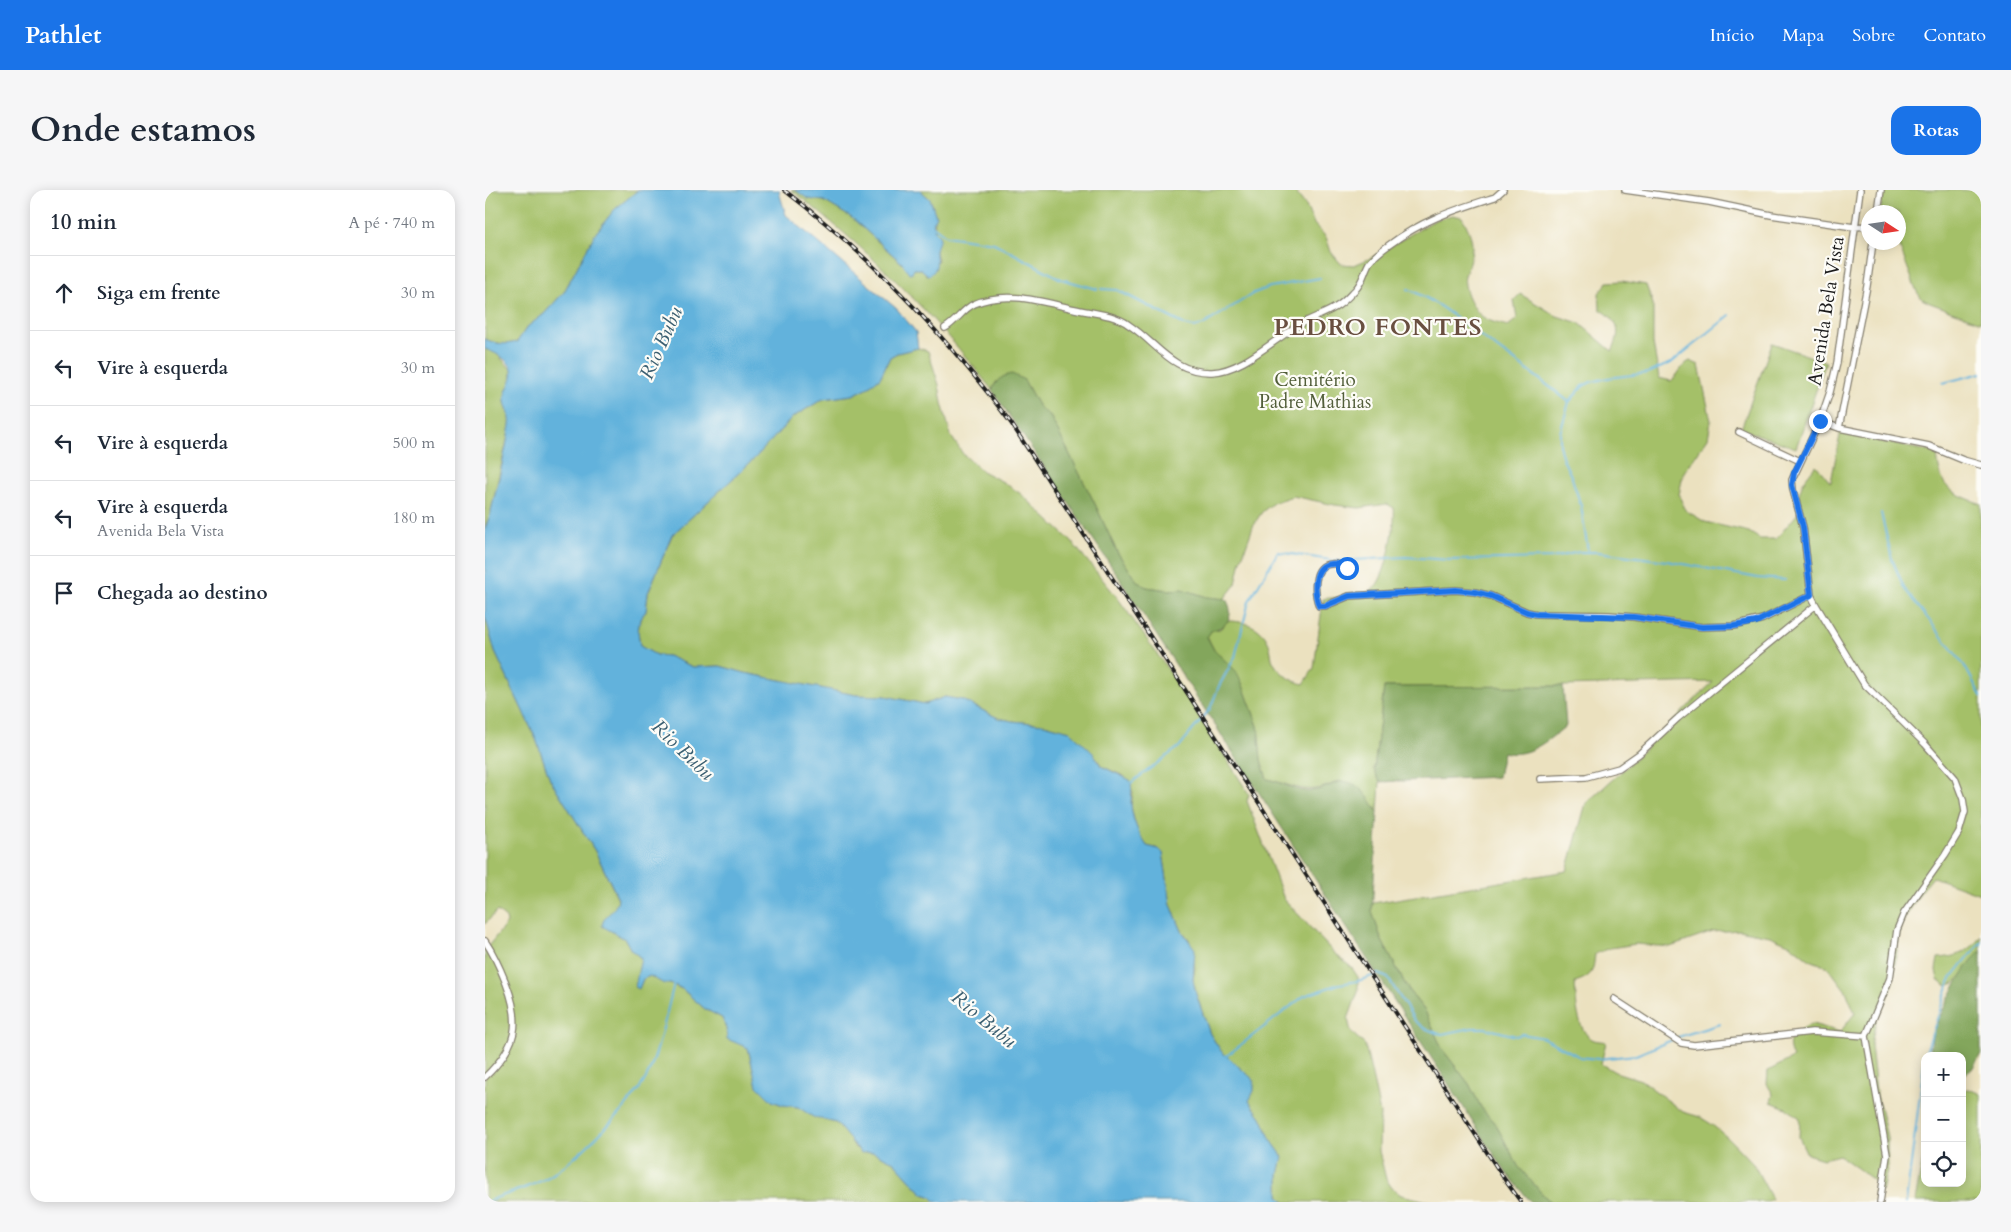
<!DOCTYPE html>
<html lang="pt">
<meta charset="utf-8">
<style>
body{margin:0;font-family:Cardo,serif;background:#f6f6f7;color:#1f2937}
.controls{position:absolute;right:15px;bottom:15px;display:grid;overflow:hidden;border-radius:10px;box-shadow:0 2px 12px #0003}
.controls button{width:45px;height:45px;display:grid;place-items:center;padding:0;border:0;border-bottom:1px solid #e0e1e3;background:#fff;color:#1f2937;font:25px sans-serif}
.compass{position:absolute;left:1376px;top:15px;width:45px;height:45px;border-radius:50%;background:#fff;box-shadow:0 2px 12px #0003;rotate:102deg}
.stop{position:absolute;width:15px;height:15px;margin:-11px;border:4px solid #1a73e8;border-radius:50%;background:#fff}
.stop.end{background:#1a73e8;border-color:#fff;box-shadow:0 1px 5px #0008}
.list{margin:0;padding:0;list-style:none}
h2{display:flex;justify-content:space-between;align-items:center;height:65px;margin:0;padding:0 20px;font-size:21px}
h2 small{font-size:16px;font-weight:400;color:#747a83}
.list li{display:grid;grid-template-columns:32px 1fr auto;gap:15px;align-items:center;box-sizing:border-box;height:75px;padding:0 20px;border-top:1px solid #e0e1e3}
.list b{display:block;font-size:19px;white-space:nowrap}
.list p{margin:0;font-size:16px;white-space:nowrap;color:#747a83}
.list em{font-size:16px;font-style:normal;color:#747a83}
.icon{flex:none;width:28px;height:28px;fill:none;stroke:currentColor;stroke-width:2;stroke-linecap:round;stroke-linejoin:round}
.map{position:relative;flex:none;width:1496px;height:1012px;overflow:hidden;border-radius:15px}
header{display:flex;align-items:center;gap:30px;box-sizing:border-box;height:70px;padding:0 25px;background:#1a73e8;color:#fff}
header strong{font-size:24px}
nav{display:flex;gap:28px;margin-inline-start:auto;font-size:18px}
.intro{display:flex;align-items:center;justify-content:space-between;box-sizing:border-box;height:120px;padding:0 30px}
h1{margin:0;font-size:35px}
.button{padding:12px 22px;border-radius:15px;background:#1a73e8;color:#fff;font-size:18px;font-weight:700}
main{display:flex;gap:30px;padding:0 30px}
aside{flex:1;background:#fff;border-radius:15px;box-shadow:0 2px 12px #0003}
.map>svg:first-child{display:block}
.green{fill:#a4c067;stroke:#606e42}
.forest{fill:#83a65c;stroke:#50613c}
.water{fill:#62b2dc;stroke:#3f677c}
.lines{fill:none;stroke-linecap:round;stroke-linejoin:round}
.stream{stroke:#62b2dc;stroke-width:2}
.minor-casing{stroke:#847e6e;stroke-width:8}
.minor{stroke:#fff;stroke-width:5.5}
.rail-casing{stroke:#1c1c1c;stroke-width:4}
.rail{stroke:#fdfcf7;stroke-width:2;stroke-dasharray:5.5;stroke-linecap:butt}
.route{stroke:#1a73e8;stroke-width:6}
.labels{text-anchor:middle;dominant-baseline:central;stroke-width:4.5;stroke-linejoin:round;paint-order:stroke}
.street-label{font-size:19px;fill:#1c1c1c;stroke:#fdfcf7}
.park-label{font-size:19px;fill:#525e3a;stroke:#fdfcf7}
.water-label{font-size:20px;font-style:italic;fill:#3c6072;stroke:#fdfcf7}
.district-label{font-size:24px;font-weight:bold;letter-spacing:1px;fill:#694f40;stroke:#fdfcf7}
</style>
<header>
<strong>Pathlet</strong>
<nav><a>Início</a><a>Mapa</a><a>Sobre</a><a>Contato</a></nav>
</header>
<div class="intro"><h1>Onde estamos</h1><a class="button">Rotas</a></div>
<main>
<aside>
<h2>10 min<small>A pé · 740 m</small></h2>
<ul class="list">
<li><svg class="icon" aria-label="ahead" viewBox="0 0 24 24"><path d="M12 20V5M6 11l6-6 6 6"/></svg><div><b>Siga em frente</b></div><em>30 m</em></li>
<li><svg class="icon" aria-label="left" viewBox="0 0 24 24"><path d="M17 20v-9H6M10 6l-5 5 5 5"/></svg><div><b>Vire à esquerda</b></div><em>30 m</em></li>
<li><svg class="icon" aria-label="left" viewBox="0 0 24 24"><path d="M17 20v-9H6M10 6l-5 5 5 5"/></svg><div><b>Vire à esquerda</b></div><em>500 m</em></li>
<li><svg class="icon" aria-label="left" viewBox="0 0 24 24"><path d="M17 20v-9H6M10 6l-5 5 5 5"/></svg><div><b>Vire à esquerda</b><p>Avenida Bela Vista</p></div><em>180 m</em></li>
<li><svg class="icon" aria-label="arrive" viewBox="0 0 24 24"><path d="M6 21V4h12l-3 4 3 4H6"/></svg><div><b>Chegada ao destino</b></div></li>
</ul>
</aside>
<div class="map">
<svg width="1496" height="1012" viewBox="0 0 1496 1012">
<rect width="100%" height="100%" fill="#fdfcf7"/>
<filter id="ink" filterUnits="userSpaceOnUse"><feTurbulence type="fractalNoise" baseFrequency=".02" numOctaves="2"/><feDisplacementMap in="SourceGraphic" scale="10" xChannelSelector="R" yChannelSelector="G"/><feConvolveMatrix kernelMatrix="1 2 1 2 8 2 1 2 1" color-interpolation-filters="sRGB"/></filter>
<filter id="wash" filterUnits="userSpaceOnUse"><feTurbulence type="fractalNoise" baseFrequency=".0096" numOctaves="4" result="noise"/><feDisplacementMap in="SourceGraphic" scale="20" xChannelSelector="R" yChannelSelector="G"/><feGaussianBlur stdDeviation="1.12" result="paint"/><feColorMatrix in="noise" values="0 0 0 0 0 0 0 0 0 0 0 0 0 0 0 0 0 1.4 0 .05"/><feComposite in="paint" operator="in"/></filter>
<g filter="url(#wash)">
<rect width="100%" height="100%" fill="#ebe1bf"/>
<path class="green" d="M 0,0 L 153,0 L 129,20 L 110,44 L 79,102 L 59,124 L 42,137 L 32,152 C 20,155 11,154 0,149 Z
M 306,0 L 310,0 L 323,9 L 339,11 L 367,28 L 420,76 L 429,79 L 436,79 L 442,85 L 453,70 C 447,53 453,29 446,11 C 444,6 438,5 435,0 L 812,0 L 812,4 L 821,16 L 829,34 L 841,47 L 846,62 L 856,74 L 869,75 L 886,68 L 950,30 L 967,25 L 977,27 C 982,36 987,46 987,56 C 987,67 983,75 980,86 C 977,96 988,121 998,127 C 1005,132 1015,134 1023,136 L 1032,129 L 1029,110 L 1035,104 L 1072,126 L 1094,133 L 1127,161 C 1137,141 1134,131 1115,119 L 1114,103 L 1123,92 L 1137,91 L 1161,95 L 1168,114 L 1168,153 L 1174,188 L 1186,191 C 1194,185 1196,175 1205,171 L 1214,175 L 1226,231 L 1223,248 L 1198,284 L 1194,305 L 1200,320 L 1220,332 L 1264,342 L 1275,349 L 1291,349 L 1314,322 L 1314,304 L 1318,292 L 1331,275 L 1344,291 L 1346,292 L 1356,240 L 1398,252 L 1452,263 C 1455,299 1463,301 1496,314 L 1496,706 L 1495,704 L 1448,687 L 1435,703 L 1416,735 L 1406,800 L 1391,830 L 1386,855 L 1391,901 L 1402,947 L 1403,975 L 1397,1001 L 1386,988 L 1354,965 L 1338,969 L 1322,964 L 1314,947 L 1315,928 L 1301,918 L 1286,912 L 1288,904 L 1282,894 L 1283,881 L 1308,868 C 1298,848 1311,841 1327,834 L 1355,842 L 1370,823 L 1361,801 L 1343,777 L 1325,770 L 1306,755 L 1285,746 L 1254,740 L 1228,742 L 1185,757 L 1151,754 L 1125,758 L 1110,764 C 1108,782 1108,786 1090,792 C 1091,808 1091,843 1109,850 C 1112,851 1117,851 1121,852 L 1116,874 L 1130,882 L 1156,890 L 1198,922 L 1215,927 L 1226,934 L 1243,948 L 1269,975 L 1287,1009 L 1281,1012 L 1067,1012 L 1060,1007 L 1033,976 L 1011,935 L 997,919 L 984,894 L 957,859 L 940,821 L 924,801 L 897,751 L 887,722 L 888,713 L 1082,681 L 1101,613 L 1136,582 L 1228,492 L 1078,496 L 899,497 L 889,579 L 895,592 L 893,622 L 877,600 L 854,591 C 821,607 815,597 782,589 L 776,570 L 773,536 L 757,493 L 729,460 L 722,446 L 727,440 L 735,439 L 743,431 C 761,431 779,437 785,457 C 786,461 786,465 787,469 C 791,481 807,492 819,494 L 829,478 L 838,409 C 847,407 875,407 881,404 C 883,402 888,400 890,397 C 902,384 911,335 909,318 L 902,314 L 874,318 L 850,315 L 808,306 L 788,313 L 777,322 L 769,334 L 756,370 L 751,394 L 739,409 L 722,407 L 697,399 L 684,400 L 661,397 L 652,391 L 632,362 L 609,312 L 565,226 L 554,217 L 539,190 L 511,192 L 507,200 C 449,124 381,57 306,0 Z
M 1399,0 L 1496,0 L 1496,132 L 1445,113 L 1437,109 L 1432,102 L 1415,58 L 1414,22 L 1395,22 Z
M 1287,153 L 1341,172 L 1311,258 L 1256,239 Z
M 433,158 L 443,161 L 454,195 L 457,213 L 466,246 L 478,264 L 497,281 L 518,292 L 536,304 L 586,351 L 632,407 L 701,505 L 764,604 L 762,611 L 799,709 L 849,763 L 867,778 L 873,787 L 873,802 L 863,829 L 866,842 L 880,855 L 888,890 L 895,923 L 894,961 L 901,989 L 907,998 L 916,1005 L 947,1012 L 800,1012 L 794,1006 L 794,984 L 798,967 L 786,950 L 776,927 L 764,911 L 768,890 L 736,861 L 725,844 L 711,804 L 708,790 L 710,778 L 704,749 L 697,741 L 686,715 L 678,663 L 674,659 L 662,656 L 653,643 L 649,629 L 646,616 L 648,602 L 639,586 L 616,576 L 614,570 L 585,541 L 559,534 L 527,531 L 513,528 L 477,510 L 460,507 L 440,514 L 400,506 L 371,505 L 260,483 L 235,476 L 208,477 L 183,466 L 171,465 L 155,456 L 153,441 L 155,429 L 161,421 L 163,403 L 187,345 L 270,268 L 308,227 L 338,209 L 368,205 L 380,199 L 395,188 L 405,167 L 412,163 Z
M 0,159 L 11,163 L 27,180 L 27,190 L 20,205 L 20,212 L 26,233 L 5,325 L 0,339 Z
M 0,426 L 10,462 L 51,549 L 65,589 L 110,661 L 133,709 L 133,715 L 124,724 L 133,745 L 140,749 L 146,760 L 156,768 L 153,786 L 156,794 L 158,789 L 165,786 L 197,799 L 220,819 L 237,828 L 241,838 L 263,858 L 272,896 L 287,911 L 298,915 L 313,917 L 339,930 L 351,933 L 363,945 L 370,958 L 388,962 L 409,972 L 438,1004 L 445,1006 L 451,1012 L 0,1012 L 0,760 L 22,733 L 21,728 L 12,721 L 0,734 Z
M 1496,746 L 1496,764 L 1470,793 L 1462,796 L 1453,790 L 1451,780 L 1453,768 C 1472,767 1485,762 1496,746 Z
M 1483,899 L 1496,904 L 1496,1012 L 1430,1012 L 1440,956 L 1440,993 L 1477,993 L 1477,900 Z"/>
<path class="forest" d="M 527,184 L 539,190 L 554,217 L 565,226 L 609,312 L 632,362 L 652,391 L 661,397 L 684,400 L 697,399 L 722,407 L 741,409 C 750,424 744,437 727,440 L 722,447 L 729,460 L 751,481 L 757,493 L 773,536 L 776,570 L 782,589 C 795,592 808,599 820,601 C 828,602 839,598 846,595 C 869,583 882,605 893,622 L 887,722 L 897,751 L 924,801 L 940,821 L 957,859 L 984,894 L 997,919 L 1011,935 L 1033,976 L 1060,1007 L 1067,1012 L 1046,1012 L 1020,981 L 631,383 L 507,200 C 512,190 516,186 527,184 Z
M 1078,496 L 1081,536 C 1063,550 1043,569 1018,562 L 1013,587 L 895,592 L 889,580 L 899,497 Z
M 1496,761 L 1496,864 L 1487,879 L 1477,886 L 1477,866 L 1445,866 C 1446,858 1446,849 1448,842 C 1456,822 1480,773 1496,761 Z"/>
<path class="water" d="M 153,0 L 296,0 L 294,2 L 301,25 L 412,119 L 431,142 L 433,158 L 412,163 L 405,167 L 395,188 L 380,199 L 368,205 L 338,209 L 308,227 L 270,268 L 187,345 L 163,403 L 161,421 L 155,429 L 153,441 L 155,456 L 171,465 L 183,466 L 208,477 L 235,476 L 260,483 L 371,505 L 400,506 L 440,514 L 460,507 L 477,510 L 513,528 L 527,531 L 559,534 L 585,541 L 609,564 L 616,576 L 645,590 C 648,599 646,605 646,614 C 647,629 653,643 662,656 L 674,659 L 678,663 L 686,715 L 697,741 L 710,759 L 708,790 L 711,804 L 725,844 L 736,861 L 769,890 L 769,901 L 764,911 L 776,927 L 786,950 L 798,967 L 794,984 L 794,1006 L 800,1012 L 451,1012 L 445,1006 L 438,1004 L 409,972 L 388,962 L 376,963 L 351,933 L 328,927 L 313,917 L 298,915 L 287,911 L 272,896 L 263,858 L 242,849 L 241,838 L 237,828 L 220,819 L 197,799 L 188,794 L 179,794 L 165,786 L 158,789 L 154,799 L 150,797 L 156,768 L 146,760 L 140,749 L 117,736 C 118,724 132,722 133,708 L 110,661 L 65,589 L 51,549 L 10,462 L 0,426 L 0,339 L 5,325 C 12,296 20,265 25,235 C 27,225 18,215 20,205 C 22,197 29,189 27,179 C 23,169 9,162 0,159 L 0,149 C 11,154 20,155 32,152 L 42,137 L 59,124 L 79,102 L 110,44 L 129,20 Z
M 310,0 L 435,0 L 445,9 L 451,26 C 446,33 449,42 455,47 C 454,53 450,59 451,64 C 451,74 454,78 444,86 L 436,79 L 429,79 L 427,83 L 424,83 L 417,73 L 367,28 L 339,11 L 323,9 Z"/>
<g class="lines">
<path class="stream" d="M 448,36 L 461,46 L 509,53 L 576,89 L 612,99
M 616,99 L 632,100 L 700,135 L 710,137 L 718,135 L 769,103 L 785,97 L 835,88
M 923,99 C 954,112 977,133 1004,152 C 1031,172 1058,191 1084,212
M 1458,193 L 1496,183
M 1396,323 L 1407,369 L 1419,398 L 1479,475 L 1496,506
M 1103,361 L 1096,316 L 1087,288 L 1078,269 L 1075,259 L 1075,243 L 1084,212 L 1098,196 L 1106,192 L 1123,188 L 1163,183 L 1186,173 L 1245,125
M 646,593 L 694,557 L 725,519 L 734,496 L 750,467 L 764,411 L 793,362 L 852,371 L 920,367 L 966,370 L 1067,368 L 1094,362 L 1113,362 L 1182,371 L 1273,388 L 1300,390
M 1193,847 L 1235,834
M 1440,865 L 1465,790 L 1484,766 L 1496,753
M 740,867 L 819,806 L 854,794 L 873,791 L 893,784 L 903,788 L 930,831 L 939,838 L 952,843 L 957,844 L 987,838 L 1000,838 L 1031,846 L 1037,844 L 1059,848 L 1095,867 L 1113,869 L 1151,865 L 1187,850
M 1,1012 C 20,1004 40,999 58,990 C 88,974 151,912 164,882 C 176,854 181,823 189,794
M 1421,1012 L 1440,866"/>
</g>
</g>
<g filter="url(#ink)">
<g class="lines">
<defs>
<path id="minor" d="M 1140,0 L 1224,12 L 1286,25 L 1369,37 L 1384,36
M 1375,0 L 1352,173 L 1345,202 L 1335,231 L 1307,290 L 1308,300 L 1318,337 L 1326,405 L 1331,415 L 1379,494 L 1440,554 L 1470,588 L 1478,609 L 1480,622 L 1474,642 L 1460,665 L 1419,723 L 1412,740 L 1405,788 L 1381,846 L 1402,965 L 1395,1012
M 1393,22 L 1396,0
M 460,138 C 471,132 478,119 489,114 C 522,100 557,112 590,119 C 607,123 629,124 644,135 C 673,154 687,183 727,182 C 758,181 790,148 816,134 C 828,127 843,123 854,115 C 860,111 865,105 870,100 C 878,92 879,82 884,73 C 889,66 897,60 904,55 C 939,29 970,20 1010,7 L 1018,0
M 1335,231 L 1354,238 L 1444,256 L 1478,270 L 1496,275
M 1354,238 L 1382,96 L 1388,52
M 1254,242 L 1315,271
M 863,378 C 858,376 852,373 846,374 C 827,375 829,403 834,416 L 840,416 L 864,406 L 971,400 L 990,402 L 1006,406 L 1042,422 L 1052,424 L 1124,425 L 1149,427 L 1217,437 L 1249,436 L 1278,429 L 1326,405
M 1055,589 L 1101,587 L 1134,578 L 1154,564 L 1193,528 L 1331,415
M 0,751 C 9,764 15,778 21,793 C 37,834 32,856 0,887
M 1129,809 L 1196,853 L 1209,855 L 1327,842 L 1381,846"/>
</defs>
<use href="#minor" class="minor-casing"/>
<use href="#minor" class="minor"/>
<defs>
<path id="rail" d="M 299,0 C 386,66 461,146 526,233 L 1020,990 L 1036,1012"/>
</defs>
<use href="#rail" class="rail-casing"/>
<use href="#rail" class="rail"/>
</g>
</g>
<g class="lines" filter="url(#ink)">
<path class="route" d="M 862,378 C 858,376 852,373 846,374 C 827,375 829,403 834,416 L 840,416 L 864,406 L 971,400 L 990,402 L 1006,406 L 1042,422 L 1052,424 L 1149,427 L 1217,437 L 1249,436 L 1271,432 L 1326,405 L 1318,337 L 1307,295 L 1309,283 L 1335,231"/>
</g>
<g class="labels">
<g class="street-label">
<text transform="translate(1341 121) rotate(-81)">Avenida Bela Vista</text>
</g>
<g class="park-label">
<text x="830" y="190">Cemitério<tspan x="830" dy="22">Padre Mathias</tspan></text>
</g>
<g class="water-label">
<text transform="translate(176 153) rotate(-66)">Rio Bubu</text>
<text transform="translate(198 560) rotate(44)">Rio Bubu</text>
<text transform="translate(499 829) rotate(40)">Rio Bubu</text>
</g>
<g class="district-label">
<text x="893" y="137">PEDRO FONTES</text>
</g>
</g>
</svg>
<div class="controls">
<button>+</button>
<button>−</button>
<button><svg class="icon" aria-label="locate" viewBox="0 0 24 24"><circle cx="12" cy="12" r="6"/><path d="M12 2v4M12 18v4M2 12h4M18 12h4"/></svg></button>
</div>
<svg class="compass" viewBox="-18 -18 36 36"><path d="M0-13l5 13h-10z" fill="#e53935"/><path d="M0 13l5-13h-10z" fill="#747a83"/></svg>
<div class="stop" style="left:862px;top:378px"></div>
<div class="stop end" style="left:1335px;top:231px"></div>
</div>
</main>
